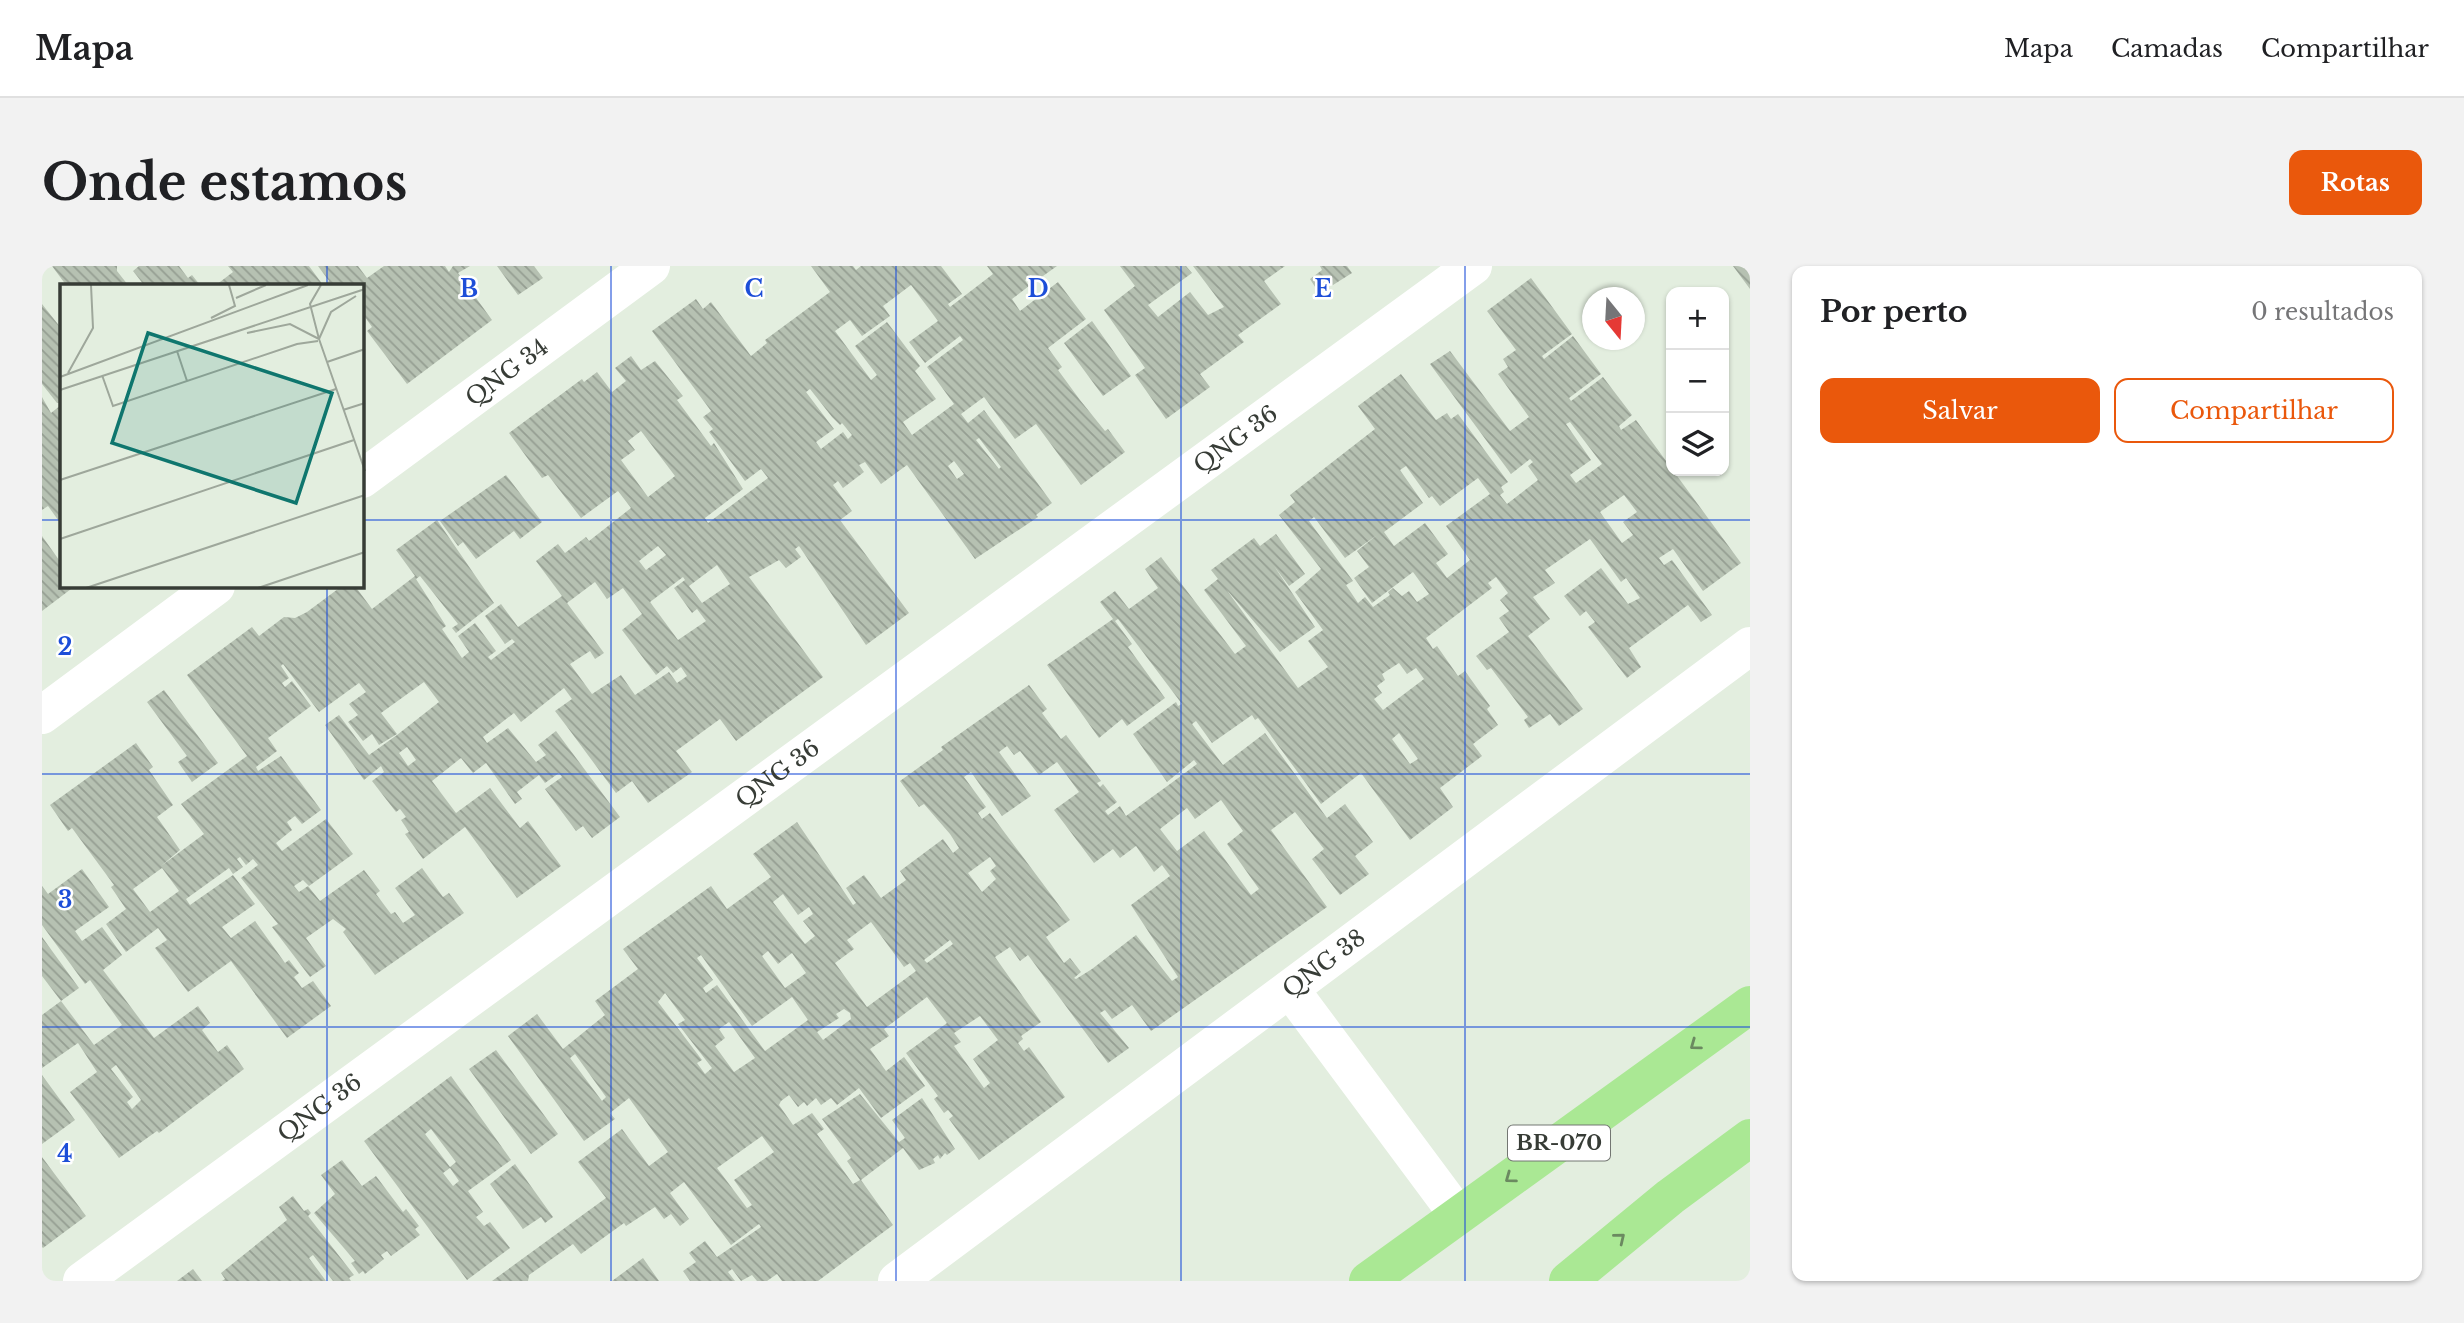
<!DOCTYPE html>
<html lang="pt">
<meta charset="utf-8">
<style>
body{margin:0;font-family:"Libre Baskerville",serif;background:#f2f2f2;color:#202124}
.controls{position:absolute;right:21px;top:21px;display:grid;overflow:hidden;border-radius:14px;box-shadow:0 2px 5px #0004}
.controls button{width:63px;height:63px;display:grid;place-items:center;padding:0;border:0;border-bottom:2px solid #e0e0e0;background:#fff;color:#202124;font:35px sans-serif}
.compass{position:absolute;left:1540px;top:21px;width:63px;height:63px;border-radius:50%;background:#fff;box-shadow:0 2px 5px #0004;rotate:162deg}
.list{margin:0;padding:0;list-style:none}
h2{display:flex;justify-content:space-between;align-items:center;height:91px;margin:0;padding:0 28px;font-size:30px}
h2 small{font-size:23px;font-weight:400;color:#757577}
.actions{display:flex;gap:14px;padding:21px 28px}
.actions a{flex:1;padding:16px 0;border:2px solid #ea580c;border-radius:14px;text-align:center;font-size:24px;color:#ea580c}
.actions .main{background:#ea580c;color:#fff}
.icon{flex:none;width:38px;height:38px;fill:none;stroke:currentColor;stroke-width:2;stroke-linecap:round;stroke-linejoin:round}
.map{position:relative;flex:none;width:1708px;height:1015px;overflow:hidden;border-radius:14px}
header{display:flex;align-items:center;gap:42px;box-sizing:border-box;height:98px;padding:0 35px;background:#fff;border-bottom:2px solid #e0e0e0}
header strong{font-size:33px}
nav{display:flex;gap:38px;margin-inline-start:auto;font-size:24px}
.intro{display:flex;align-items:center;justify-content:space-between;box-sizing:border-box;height:168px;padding:0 42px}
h1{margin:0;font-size:49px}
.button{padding:18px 32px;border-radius:14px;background:#ea580c;color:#fff;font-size:24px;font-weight:700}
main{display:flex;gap:42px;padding:0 42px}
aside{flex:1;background:#fff;border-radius:14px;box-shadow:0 2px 5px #0004}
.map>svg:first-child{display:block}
.building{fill:url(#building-back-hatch);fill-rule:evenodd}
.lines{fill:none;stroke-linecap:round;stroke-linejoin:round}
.minor{stroke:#fff;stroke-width:38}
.motorway{stroke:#aae894;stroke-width:38}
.oneway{stroke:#6b8960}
.grid{fill:none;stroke:#1d4ed8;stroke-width:2;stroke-opacity:0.55}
.labels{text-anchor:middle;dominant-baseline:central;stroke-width:5;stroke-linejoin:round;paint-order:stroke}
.shield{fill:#fff;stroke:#737672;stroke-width:2}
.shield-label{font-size:21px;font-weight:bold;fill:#373c36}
.street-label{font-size:23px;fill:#373c36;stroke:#fff}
.inset-road{fill:none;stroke:#9ea79b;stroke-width:2}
.view{fill:#0f766e;fill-opacity:0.15;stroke:#0f766e;stroke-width:3.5}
.inset-edge{fill:none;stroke:#373c36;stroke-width:3.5}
.grid-label{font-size:23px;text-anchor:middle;font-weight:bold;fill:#1d4ed8;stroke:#fff;stroke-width:5;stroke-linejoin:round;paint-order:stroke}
</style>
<header>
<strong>Mapa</strong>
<nav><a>Mapa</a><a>Camadas</a><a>Compartilhar</a></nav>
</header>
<div class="intro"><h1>Onde estamos</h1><a class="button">Rotas</a></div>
<main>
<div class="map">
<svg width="1708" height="1015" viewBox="0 0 1708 1015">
<defs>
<pattern id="building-back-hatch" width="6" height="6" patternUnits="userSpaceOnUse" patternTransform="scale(1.75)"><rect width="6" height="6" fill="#b6c1b2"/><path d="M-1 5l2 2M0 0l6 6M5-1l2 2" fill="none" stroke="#959e92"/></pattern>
</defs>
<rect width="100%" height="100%" fill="#e3eedf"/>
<path class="building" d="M 10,0 L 75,0 L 75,5 L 86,19 L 24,19 Z
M 97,0 L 137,0 L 146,12 L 150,9 L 158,19 L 102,19 L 91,5 Z
M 186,0 L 267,0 L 281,19 L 174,19 L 191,6 Z
M 276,0 L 316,0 L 325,12 L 342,0 L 403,0 L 407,6 L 411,0 L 428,0 L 416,7 L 450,54 L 365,118 L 325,65 L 330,61 L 320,47 L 320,19 L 281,19 L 287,15 Z
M 455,0 L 492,0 L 501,12 L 476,29 Z
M 769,0 L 811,0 L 814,4 L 819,0 L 899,0 L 920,28 L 906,38 L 908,41 L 951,8 L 945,0 L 1015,0 L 994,15 L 989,9 L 983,14 L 987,20 L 970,33 L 978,45 L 1016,16 L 1044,53 L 1006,82 L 1020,101 L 1016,104 L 1038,134 L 1063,165 L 1066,163 L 1083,186 L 1039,219 L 994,158 L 973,173 L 942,131 L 919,148 L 926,157 L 942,144 L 1010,237 L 994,249 L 996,251 L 933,293 L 865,199 L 839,218 L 823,196 L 817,199 L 822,206 L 801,222 L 796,215 L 791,219 L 810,245 L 798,254 L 867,347 L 824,379 L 757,280 L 753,283 L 759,291 L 744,302 L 737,294 L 707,311 L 781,411 L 694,475 L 678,453 L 634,485 L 650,506 L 606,537 L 590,515 L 574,527 L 526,462 L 513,445 L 530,433 L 522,422 L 479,456 L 472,447 L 441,471 L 445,477 L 466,462 L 494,496 L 504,489 L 496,479 L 514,465 L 578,551 L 550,572 L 541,560 L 534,565 L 503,523 L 520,511 L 517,507 L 503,517 L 497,509 L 475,526 L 480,533 L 473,538 L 444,497 L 431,507 L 419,492 L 390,515 L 414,547 L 448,522 L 478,562 L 486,555 L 519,600 L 475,632 L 423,561 L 381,593 L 363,568 L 367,566 L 359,554 L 364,551 L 358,543 L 354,546 L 330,515 L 342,506 L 339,500 L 322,514 L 283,459 L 297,449 L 327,489 L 355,469 L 397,436 L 382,416 L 339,447 L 355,468 L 337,479 L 330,468 L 321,475 L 306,456 L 316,449 L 307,438 L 324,426 L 317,417 L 277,446 L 241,398 L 239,400 L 247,412 L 240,417 L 243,421 L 250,415 L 269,440 L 226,472 L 235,485 L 214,501 L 216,505 L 239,490 L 279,544 L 260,558 L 253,550 L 245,556 L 250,564 L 234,577 L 240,585 L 284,553 L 311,588 L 267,620 L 261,614 L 252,620 L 257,626 L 266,620 L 278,635 L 322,604 L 338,625 L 334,628 L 349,648 L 353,646 L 361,657 L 373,649 L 353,622 L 380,602 L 401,631 L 407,627 L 422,647 L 333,709 L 301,666 L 304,663 L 291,653 L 264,672 L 284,700 L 268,711 L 230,661 L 236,658 L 199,612 L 216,599 L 211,593 L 204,599 L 198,591 L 195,593 L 201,601 L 191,608 L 187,602 L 144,633 L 148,639 L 191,609 L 213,638 L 180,661 L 189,672 L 213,655 L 243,697 L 247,694 L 257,707 L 252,711 L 260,722 L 271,715 L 289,740 L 245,772 L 189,695 L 146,726 L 113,682 L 125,674 L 116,662 L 84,686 L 64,658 L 84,643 L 69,621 L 72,619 L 30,562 L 26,565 L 8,539 L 94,477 L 111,501 L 107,504 L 131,539 L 115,551 L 138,584 L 119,600 L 162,568 L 139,538 L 205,490 L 145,409 L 210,361 L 217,370 L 242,351 L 253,352 L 265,346 L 300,320 L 313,320 L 330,343 L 373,310 L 354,284 L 395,254 L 452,337 L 414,367 L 410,362 L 416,358 L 378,310 L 374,313 L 404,360 L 400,363 L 420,392 L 427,386 L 416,370 L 433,357 L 454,385 L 446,391 L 449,394 L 473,376 L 470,373 L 463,378 L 443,350 L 459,338 L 476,361 L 520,330 L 494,295 L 516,278 L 523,287 L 544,271 L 547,275 L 589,242 L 576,225 L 539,252 L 506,209 L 500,212 L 467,167 L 540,113 L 542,116 L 555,106 L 570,126 L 584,115 L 573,102 L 589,90 L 599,104 L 613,95 L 641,130 L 635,134 L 669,180 L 672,177 L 701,223 L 663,252 L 666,257 L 726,212 L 719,203 L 703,215 L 667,166 L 671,163 L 661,151 L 669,145 L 610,65 L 654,33 L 661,43 L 669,36 L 709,90 L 725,77 L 723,74 L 788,26 ZM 869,19 L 896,55 L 867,76 L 883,97 L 918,70 L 921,74 L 885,101 L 912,138 L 870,169 L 861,156 L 894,133 L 873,105 L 878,100 L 845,56 L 813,80 L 835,109 L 829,114 L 793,65 L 808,54 L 820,70 L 848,50 L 841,40 ZM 768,123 L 790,151 L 798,159 L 800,157 L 810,169 L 806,173 L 801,166 L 779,183 L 774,176 L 792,163 L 764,126 ZM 599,165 L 633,210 L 606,231 L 579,194 L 593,184 L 586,175 ZM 937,172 L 959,201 L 957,203 L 934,174 ZM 912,195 L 922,208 L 915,213 L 906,200 ZM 616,280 L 624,289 L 604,304 L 597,295 ZM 675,299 L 688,318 L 660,337 L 647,320 ZM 641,311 L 643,314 L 632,322 L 650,347 L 655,343 L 664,355 L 636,374 L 608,336 ZM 553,316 L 565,333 L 581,322 L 597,344 L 600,348 L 580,364 L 614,409 L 625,400 L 631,407 L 639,401 L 645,410 L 635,417 L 627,406 L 593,429 L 579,409 L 550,428 L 528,398 L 548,385 L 553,393 L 562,387 L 525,337 ZM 365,481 L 374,494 L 366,500 L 357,487 ZM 120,602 L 137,625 L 108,646 L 91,623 Z
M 1078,0 L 1144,0 L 1150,7 L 1106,39 L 1116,51 L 1148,26 L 1166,49 L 1182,41 L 1151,0 L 1243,0 L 1222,15 L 1239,38 L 1196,69 L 1202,76 L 1158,108 L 1168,121 L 1124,153 L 1093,109 L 1103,102 L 1062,44 L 1093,20 Z
M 1278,0 L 1305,0 L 1310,7 L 1291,19 L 1288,15 L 1275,24 L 1268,13 L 1280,4 Z
M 1691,0 L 1708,0 L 1708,23 Z
M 1489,12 L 1530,68 L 1500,90 L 1502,93 L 1531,70 L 1559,108 L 1527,132 L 1529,135 L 1561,111 L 1590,149 L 1577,160 L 1579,164 L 1594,154 L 1699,297 L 1661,325 L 1631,283 L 1617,292 L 1622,299 L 1630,294 L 1670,349 L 1659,356 L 1646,339 L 1587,382 L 1599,401 L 1585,412 L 1546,361 L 1553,356 L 1544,345 L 1538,350 L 1522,330 L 1559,302 L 1586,338 L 1598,332 L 1584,312 L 1579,316 L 1548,273 L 1503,304 L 1513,317 L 1491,331 L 1508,353 L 1486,370 L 1541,443 L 1517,460 L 1508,448 L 1487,462 L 1482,454 L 1486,451 L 1449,402 L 1445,404 L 1434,390 L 1467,366 L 1457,352 L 1467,345 L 1458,334 L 1466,327 L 1454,311 L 1446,317 L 1450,322 L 1384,372 L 1391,383 L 1395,380 L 1416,410 L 1423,405 L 1448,440 L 1445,443 L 1456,459 L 1431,478 L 1440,490 L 1398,522 L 1411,541 L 1368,574 L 1319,507 L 1279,538 L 1216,452 L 1213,454 L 1210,449 L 1170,477 L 1154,455 L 1150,458 L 1181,499 L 1223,467 L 1285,552 L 1303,538 L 1331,576 L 1313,590 L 1327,608 L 1298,629 L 1270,593 L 1282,583 L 1253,546 L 1229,564 L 1285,641 L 1109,765 L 1090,739 L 1070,753 L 1063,744 L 1058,747 L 1087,782 L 1066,797 L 986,689 L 978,695 L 968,681 L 953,691 L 999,756 L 979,770 L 981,773 L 976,777 L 982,785 L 987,781 L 1023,831 L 937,894 L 907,853 L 911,850 L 906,844 L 902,847 L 892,833 L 896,830 L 864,787 L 905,757 L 885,731 L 842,763 L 847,770 L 828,783 L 844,805 L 862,791 L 883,820 L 839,852 L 817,822 L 795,839 L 789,832 L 779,839 L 774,832 L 765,840 L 762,836 L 756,841 L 747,829 L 739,835 L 737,839 L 751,859 L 770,847 L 782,863 L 775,868 L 811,918 L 818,914 L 805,895 L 809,892 L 780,853 L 818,828 L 857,876 L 863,872 L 850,854 L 880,832 L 913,883 L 905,889 L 903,887 L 898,893 L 896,889 L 891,893 L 893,897 L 877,904 L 861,882 L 819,914 L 851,959 L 776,1015 L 740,1015 L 735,1008 L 725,1015 L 715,1015 L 710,1009 L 699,1015 L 690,1003 L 686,1006 L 693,1015 L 648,1015 L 641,1005 L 654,996 L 647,987 L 663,975 L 675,991 L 719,961 L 717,958 L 689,979 L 642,916 L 628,927 L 647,953 L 638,960 L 629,948 L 622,953 L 613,941 L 584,960 L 582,957 L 539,988 L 531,978 L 487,1009 L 486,1015 L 450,1015 L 564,932 L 536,896 L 580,863 L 607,900 L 626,886 L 587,832 L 568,847 L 573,853 L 542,875 L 466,770 L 495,748 L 521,783 L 563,749 L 553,735 L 596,703 L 581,683 L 669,620 L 685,643 L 729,611 L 711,588 L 755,556 L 811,639 L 814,637 L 804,622 L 822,609 L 839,632 L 864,614 L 858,605 L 901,573 L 911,587 L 917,582 L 908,568 L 882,538 L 877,541 L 858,515 L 901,484 L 899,481 L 987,419 L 1005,443 L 1000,447 L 1019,473 L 1024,469 L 1059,515 L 1055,517 L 1058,521 L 1061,518 L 1075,536 L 1063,545 L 1066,549 L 1078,540 L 1084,550 L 1128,518 L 1155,498 L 1152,494 L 1125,516 L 1091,468 L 1134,436 L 1136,440 L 1140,438 L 1076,353 L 1073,355 L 1090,378 L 1086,381 L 1123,432 L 1085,460 L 1080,453 L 1057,472 L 1005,399 L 1071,353 L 1058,336 L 1073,325 L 1087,343 L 1116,322 L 1103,303 L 1119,291 L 1193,388 L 1204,380 L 1162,324 L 1176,313 L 1169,304 L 1212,272 L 1218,280 L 1234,268 L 1263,308 L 1247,320 L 1232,300 L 1273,361 L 1238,386 L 1184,323 L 1256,422 L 1286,401 L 1266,375 L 1281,364 L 1253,326 L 1279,303 L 1237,249 L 1253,236 L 1248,229 L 1333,163 L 1316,140 L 1359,108 L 1394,154 L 1405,147 L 1409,153 L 1416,148 L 1466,216 L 1459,221 L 1462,226 L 1458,229 L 1465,238 L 1496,214 L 1486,200 L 1491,196 L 1488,193 L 1469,208 L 1388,98 L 1408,85 L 1468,165 L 1487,151 L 1456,108 L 1466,101 L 1461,93 L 1474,84 L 1445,45 ZM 1528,156 L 1560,198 L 1534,217 L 1528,209 L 1549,194 L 1524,158 ZM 1364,200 L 1387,232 L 1390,230 L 1398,240 L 1436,212 L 1448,228 L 1404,260 L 1428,294 L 1405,312 L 1394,297 L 1406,288 L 1383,257 L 1352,280 L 1342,266 L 1381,237 L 1358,204 ZM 1582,229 L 1595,246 L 1581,256 L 1591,269 L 1580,277 L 1558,246 ZM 1272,251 L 1303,292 L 1335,269 L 1315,285 L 1327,301 L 1312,312 L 1330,337 L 1371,306 L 1387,328 L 1375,336 L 1367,325 L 1360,330 L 1351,322 L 1346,326 L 1348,329 L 1331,341 L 1323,331 L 1316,337 L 1304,319 L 1311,315 L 1267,255 ZM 1357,397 L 1365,408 L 1374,402 L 1382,413 L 1341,444 L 1332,433 L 1340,427 L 1335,420 L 1343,414 L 1340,408 ZM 1357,467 L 1376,493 L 1368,498 L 1350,473 ZM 965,480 L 972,489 L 978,485 L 997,509 L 1015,496 L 1037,526 L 1012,544 L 1052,597 L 1071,583 L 1078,592 L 1094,580 L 1112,606 L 1120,599 L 1128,610 L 1089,639 L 1136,711 L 1130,715 L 1094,669 L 1050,703 L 1034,713 L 1032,712 L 1039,706 L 1028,692 L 1022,697 L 1004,671 L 1028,654 L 948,547 L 940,553 L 936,547 L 944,541 L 922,511 L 929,506 L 960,550 L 989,530 L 957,486 ZM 1179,534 L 1201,565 L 1185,578 L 1217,623 L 1209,629 L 1162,565 L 1135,585 L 1118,563 L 1145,542 L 1153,553 ZM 948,591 L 954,600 L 948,605 L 954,613 L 940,626 L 926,607 ZM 741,628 L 756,649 L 767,641 L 771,648 L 761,655 L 773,670 L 763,678 L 731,636 ZM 829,656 L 862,701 L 868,697 L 874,705 L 825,741 L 793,697 L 812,683 L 805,674 ZM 908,674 L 911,678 L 885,697 L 882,694 ZM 726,685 L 736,698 L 750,687 L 764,707 L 743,722 L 720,690 ZM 659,689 L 710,760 L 750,731 L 766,754 L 723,785 L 675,719 L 664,727 L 661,722 L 671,714 L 655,692 ZM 623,727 L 643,754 L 636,758 L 670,802 L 663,808 L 655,797 L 660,794 L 616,736 ZM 802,743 L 808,747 L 809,753 L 781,774 L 775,766 L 797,752 L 794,748 ZM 938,750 L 956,774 L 931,793 L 948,817 L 942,822 L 912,780 L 919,776 L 912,767 ZM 687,756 L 713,792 L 692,806 L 673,780 L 683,772 L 677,763 ZM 533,788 L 564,831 L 560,835 L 528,792 ZM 720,870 L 732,886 L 692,914 L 710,939 L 705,942 L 675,902 Z
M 0,38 L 19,62 L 19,137 L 15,137 L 0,118 Z
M 1050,55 L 1089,110 L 1061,130 L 1022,77 Z
M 0,131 L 9,147 L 19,139 L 19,258 L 6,240 L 0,244 Z
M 464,209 L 500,256 L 478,273 L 472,265 L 434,293 L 421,276 L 416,280 L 398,255 Z
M 0,270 L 17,294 L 19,292 L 19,320 L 33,320 L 0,345 Z
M 122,424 L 176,497 L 150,516 L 136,496 L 145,490 L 105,436 Z
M 40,603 L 67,641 L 33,665 L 40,675 L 60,661 L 80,689 L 61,704 L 112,772 L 156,740 L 168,757 L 160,764 L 176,786 L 185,779 L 202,803 L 117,867 L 115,865 L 77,892 L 28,826 L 55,806 L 36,777 L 0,802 L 0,749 L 19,735 L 0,710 L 0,671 L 37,722 L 19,735 L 52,779 L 80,759 L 48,714 L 43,718 L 0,659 L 0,620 L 6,628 ZM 74,799 L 99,834 L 90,843 L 85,836 L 91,831 L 69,803 Z
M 454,784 L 516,868 L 489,888 L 427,803 Z
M 0,809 L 33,854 L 0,878 Z
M 409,810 L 469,894 L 426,925 L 441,946 L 434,951 L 442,960 L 448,956 L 468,982 L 425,1014 L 322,875 ZM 389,863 L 414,896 L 408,901 L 383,868 ZM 408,902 L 417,915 L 411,920 L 401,907 Z
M 0,891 L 44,950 L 1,982 L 0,981 Z
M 300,894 L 320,920 L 334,910 L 361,946 L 364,943 L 377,960 L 373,963 L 378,969 L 349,990 L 345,985 L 339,989 L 342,993 L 323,1008 L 321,1005 L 317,1008 L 309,997 L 313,995 L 272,947 L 293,928 L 279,909 Z
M 473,898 L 511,951 L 503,957 L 499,951 L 481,963 L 448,918 Z
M 251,930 L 262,945 L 266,943 L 269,947 L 266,950 L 312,1009 L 307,1012 L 309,1015 L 291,1015 L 271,989 L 267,992 L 284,1015 L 180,1015 L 183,1013 L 179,1007 L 245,954 L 237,941 Z
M 601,992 L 617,1015 L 570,1015 Z
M 151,1003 L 160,1015 L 135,1015 Z"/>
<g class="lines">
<g class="minor">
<path id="s1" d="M 320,213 L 609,0"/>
<path d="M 0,449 L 174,320"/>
<path d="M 1248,723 L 1416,949"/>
<path id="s2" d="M 40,1015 L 1431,0"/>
<path id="s3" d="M 855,1015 L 1708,380"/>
</g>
<path class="motorway" d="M 1326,1015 L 1708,739
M 1526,1015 L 1628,931 L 1708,872"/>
</g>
<defs><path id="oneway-chevron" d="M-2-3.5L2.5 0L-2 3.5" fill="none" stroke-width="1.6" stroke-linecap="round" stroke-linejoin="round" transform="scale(1.75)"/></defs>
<g class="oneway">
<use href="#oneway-chevron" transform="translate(1653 779) rotate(144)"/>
<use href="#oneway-chevron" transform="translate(1468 912) rotate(144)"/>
<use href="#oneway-chevron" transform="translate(1578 972) rotate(-39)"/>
</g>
<path class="grid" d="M 285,0 L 285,19M 569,0 L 569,1015M 854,0 L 854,1015M 1139,0 L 1139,1015M 1423,0 L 1423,1015M 0,254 L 19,254M 320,254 L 1708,254M 285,320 L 285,1015M 0,508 L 1708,508M 0,761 L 1708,761"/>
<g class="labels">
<rect class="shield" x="1466" y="859.5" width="102" height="35" rx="5"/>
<g class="shield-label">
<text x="1517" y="877">BR-070</text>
</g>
<g class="street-label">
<text stroke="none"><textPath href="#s1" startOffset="180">QNG 34</textPath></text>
<text stroke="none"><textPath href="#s2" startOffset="1428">QNG 36</textPath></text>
<text stroke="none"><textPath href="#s2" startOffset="861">QNG 36</textPath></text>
<text stroke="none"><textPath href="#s3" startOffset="532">QNG 38</textPath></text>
<text stroke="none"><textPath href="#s2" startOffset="294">QNG 36</textPath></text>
</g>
</g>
<g transform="translate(18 18)">
<rect width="304" height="304" fill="#e3eedf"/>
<path class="inset-road" d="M 176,14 L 206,1M 151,34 L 175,22 L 169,1M 187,49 L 230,40 L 259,55M 259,55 L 305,187M 259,55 L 271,28 L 296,12M 259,55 L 250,20 L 261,1M 117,67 L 127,97M 267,78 L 305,65M 8,89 L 33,44 L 31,1M 42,91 L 53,122 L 237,60 L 258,57M 0,93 L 248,1M 0,106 L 305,5M 283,126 L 305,119M 0,196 L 276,105M 0,255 L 294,156M 26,304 L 305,211M 198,304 L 305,268"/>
<path class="view" d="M 88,49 L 272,109 L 236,219 L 52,159 Z"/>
<rect width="304" height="304" class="inset-edge"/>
</g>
<g class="grid-label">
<text x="427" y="31">B</text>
<text x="712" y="31">C</text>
<text x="996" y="31">D</text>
<text x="1281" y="31">E</text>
<text x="23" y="389">2</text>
<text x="23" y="642">3</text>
<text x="23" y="896">4</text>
</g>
</svg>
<div class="controls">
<button>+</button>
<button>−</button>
<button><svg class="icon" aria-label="layers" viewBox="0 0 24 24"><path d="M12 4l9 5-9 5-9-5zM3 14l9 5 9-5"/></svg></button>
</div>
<svg class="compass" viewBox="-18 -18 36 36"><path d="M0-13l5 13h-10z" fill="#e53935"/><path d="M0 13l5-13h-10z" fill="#757577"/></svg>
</div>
<aside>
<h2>Por perto<small>0 resultados</small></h2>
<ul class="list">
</ul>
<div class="actions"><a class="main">Salvar</a><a>Compartilhar</a></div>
</aside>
</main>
